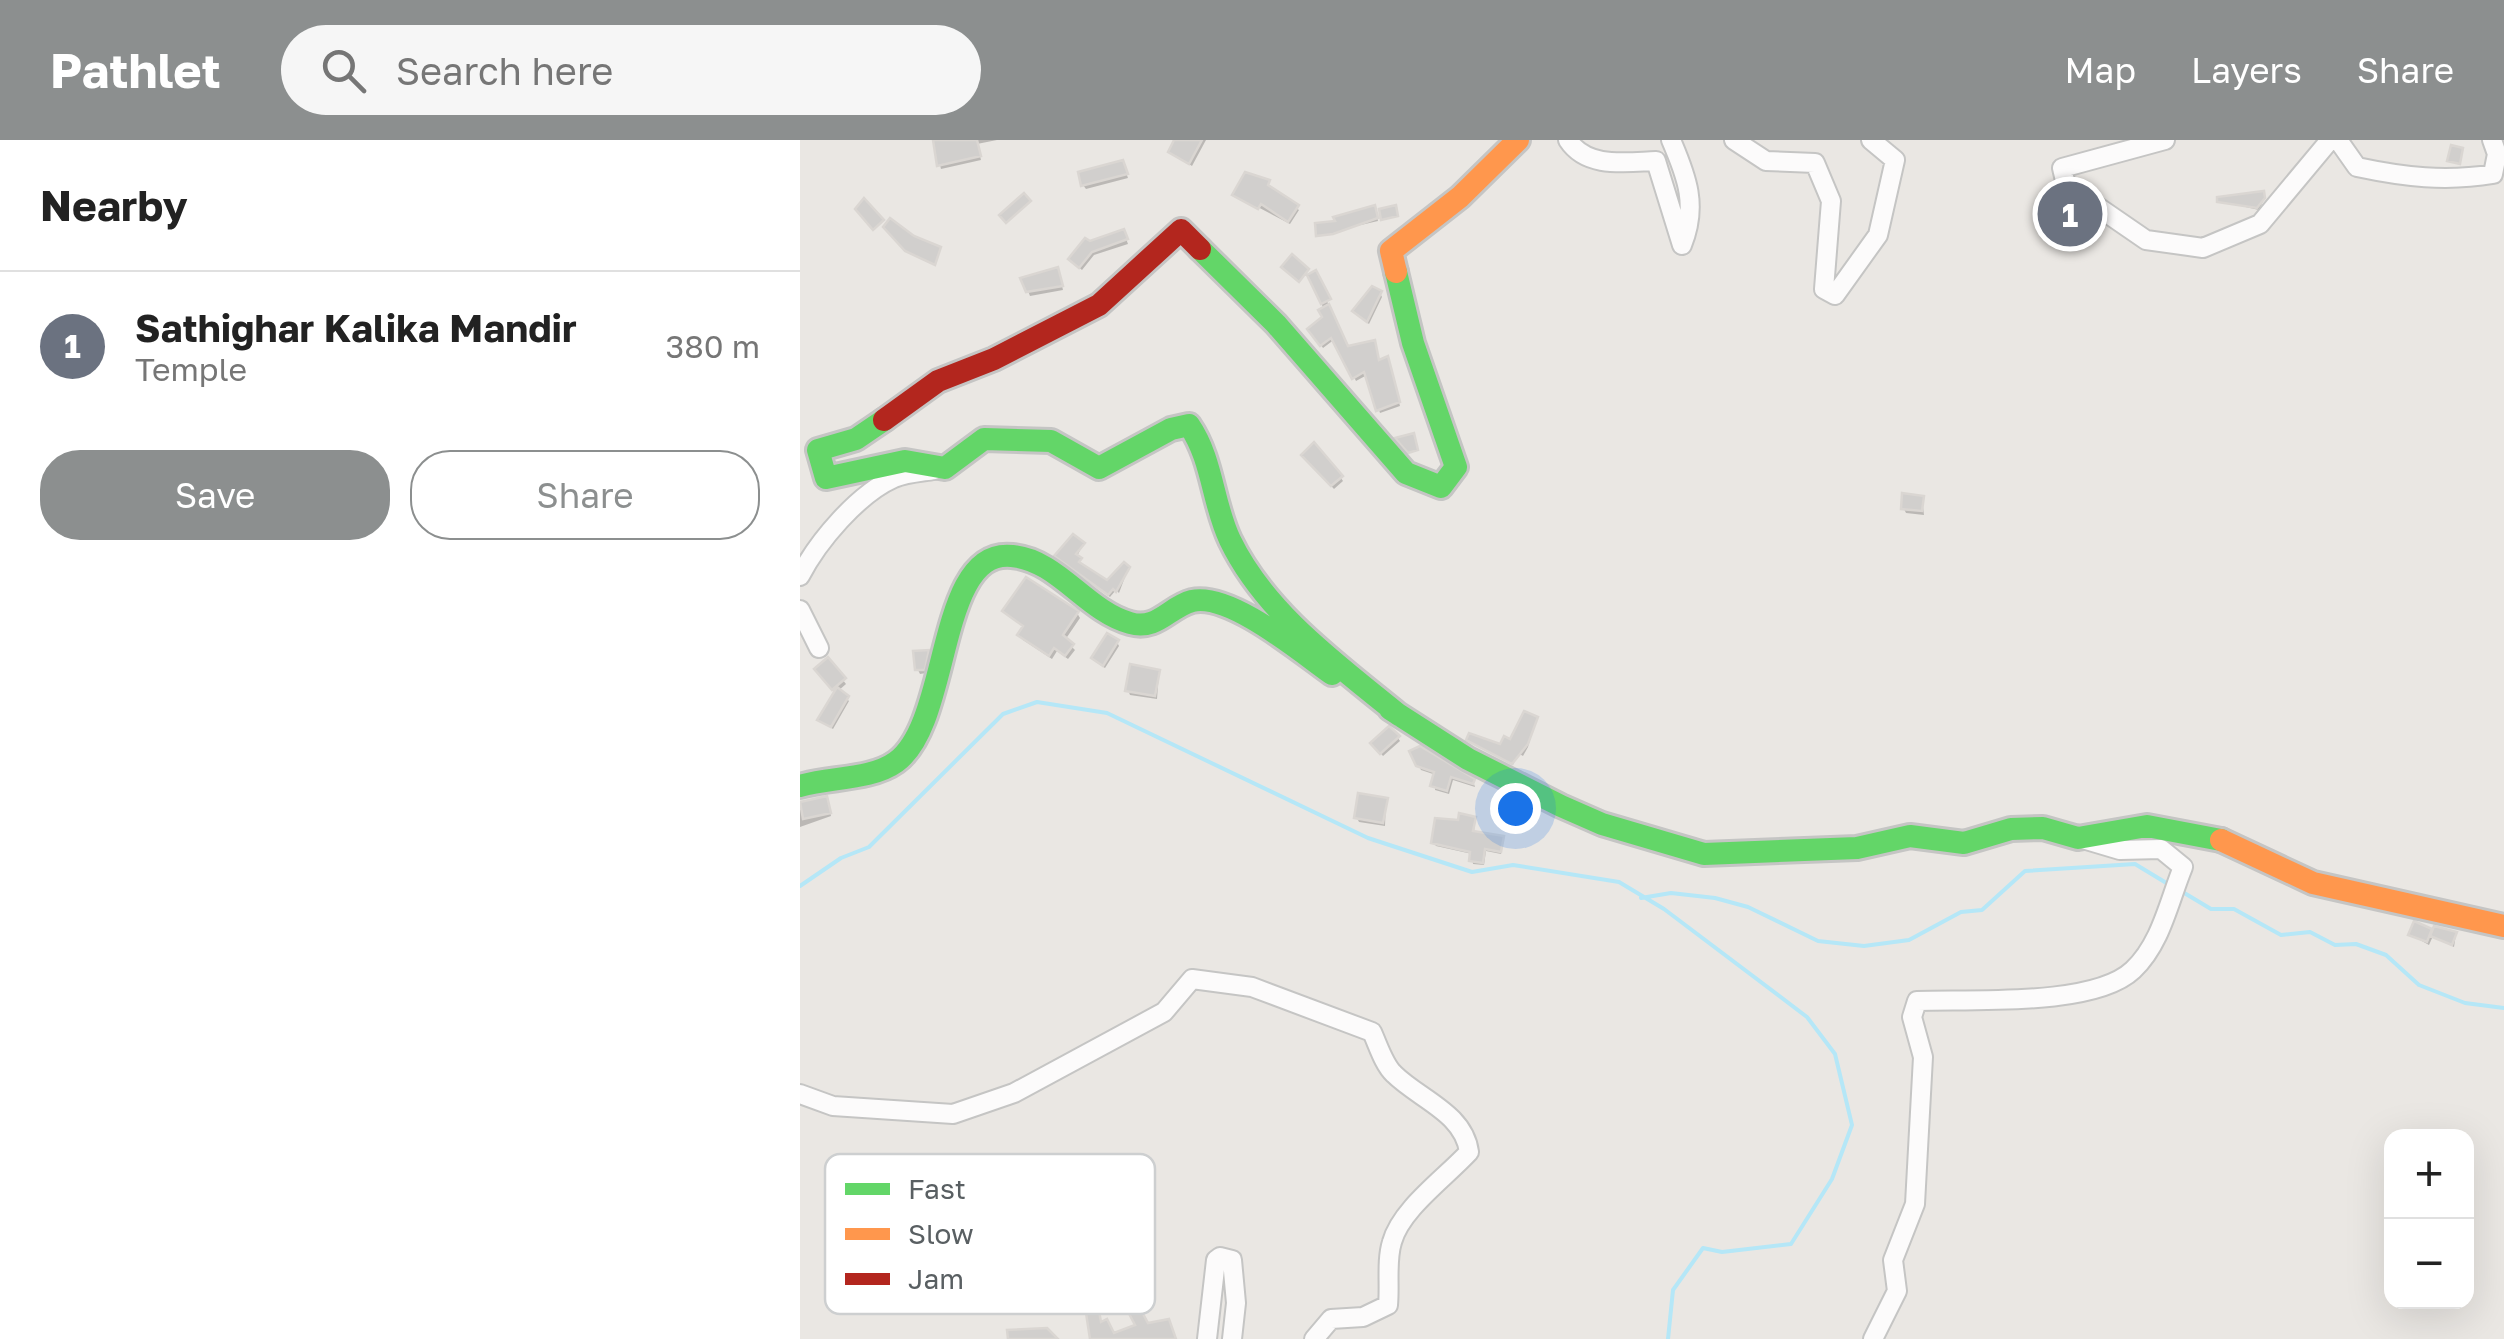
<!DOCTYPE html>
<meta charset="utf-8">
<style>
body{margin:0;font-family:"Golos Text",sans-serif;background:#f6f6f6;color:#222}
.controls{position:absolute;right:30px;bottom:30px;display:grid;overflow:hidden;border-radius:20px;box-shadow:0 10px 40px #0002}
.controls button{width:90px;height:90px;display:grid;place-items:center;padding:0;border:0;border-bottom:2px solid #e0e0e0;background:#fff;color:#222;font:50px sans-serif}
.you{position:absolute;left:715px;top:668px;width:35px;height:35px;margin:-25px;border:8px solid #fff;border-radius:50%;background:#1a73e8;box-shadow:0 0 0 15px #1a73e833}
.badge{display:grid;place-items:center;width:65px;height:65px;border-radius:50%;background:#8c8f8f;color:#fff;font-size:32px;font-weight:700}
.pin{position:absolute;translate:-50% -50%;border:5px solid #fff;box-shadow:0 2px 10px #0006}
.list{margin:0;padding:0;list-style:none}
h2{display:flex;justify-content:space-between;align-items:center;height:130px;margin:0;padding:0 40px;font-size:42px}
h2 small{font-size:32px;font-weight:400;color:#767676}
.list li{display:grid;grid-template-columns:65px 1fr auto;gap:30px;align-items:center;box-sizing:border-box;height:150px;padding:0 40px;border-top:2px solid #e0e0e0}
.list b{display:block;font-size:38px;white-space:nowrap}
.list p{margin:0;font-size:32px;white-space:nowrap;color:#767676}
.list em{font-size:32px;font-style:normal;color:#767676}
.actions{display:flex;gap:20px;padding:30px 40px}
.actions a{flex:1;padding:22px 0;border:2px solid #8c8f8f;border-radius:40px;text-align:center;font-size:35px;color:#8c8f8f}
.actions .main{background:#8c8f8f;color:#fff}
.icon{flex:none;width:55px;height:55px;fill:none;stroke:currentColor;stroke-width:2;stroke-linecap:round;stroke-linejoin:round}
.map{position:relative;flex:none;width:1704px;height:1199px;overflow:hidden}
header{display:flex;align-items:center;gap:60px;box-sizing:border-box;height:140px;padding:0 50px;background:#8c8f8f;color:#fff}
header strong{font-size:48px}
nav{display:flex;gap:55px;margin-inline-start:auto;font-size:35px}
.search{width:700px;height:90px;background:#f6f6f6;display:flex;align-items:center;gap:25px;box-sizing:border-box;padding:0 35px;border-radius:55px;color:#767676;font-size:38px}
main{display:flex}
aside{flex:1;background:#fff}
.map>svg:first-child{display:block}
.shadow{fill:#0003}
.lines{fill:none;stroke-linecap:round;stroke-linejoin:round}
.stream{stroke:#b5e7f7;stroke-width:4}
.building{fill:#d1cfcd;stroke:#dad6d2;stroke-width:2.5}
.street-casing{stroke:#c5c5c4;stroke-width:22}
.fast-casing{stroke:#c5c5c4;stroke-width:28}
.slow-casing{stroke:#c5c5c4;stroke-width:28}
.jam-casing{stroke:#c5c5c4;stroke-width:28}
.street{stroke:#fcfbfb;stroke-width:18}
.fast{stroke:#63d668;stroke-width:22}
.slow{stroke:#ff974d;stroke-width:22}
.jam{stroke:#b3261e;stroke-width:22}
.key{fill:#fff;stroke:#cdcfd0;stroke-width:2.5}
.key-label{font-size:28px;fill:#595f62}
</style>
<header>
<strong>Pathlet</strong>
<div class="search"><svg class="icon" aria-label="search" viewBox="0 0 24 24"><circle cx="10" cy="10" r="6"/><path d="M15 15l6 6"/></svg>Search here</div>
<nav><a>Map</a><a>Layers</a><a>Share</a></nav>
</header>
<main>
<aside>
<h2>Nearby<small></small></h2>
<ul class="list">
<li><span class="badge" style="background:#6b7280">1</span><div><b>Sathighar Kalika Mandir</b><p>Temple</p></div><em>380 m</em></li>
</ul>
<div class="actions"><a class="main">Save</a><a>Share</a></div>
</aside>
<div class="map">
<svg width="1704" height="1199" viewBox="0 0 1704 1199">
<rect width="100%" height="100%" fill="#eae7e3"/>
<path class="shadow" d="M 134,0 L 197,0 L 177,4 L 181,20 L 141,29 Z
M 377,0 L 406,0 L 392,26 L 371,12 Z
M 324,27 L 328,38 L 286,49 L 283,45 Z
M 468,42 L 469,49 L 499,70 L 490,84 L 435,55 Z
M 1465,57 L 1459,70 L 1419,61 Z
M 576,71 L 578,81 L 518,95 L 538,83 Z
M 325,96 L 328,104 L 294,115 L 282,130 L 274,123 L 289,104 Z
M 515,133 L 547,208 L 588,223 L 600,266 L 580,273 L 567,235 L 556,241 L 535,199 L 523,208 L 510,189 L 525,178 Z
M 259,134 L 263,150 L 230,156 L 228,151 Z
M 580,153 L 582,157 L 569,184 L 558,175 Z
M 507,320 L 541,338 L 543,341 L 534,349 Z
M 1122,358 L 1124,375 L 1106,373 L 1104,369 Z
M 283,405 L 276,418 L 280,426 L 307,443 L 328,429 L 319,453 L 316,450 L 310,457 L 259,419 Z
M 205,471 L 277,473 L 280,478 L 265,500 L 275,510 L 268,519 L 257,511 L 252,519 L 223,500 L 225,488 Z
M 317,502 L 319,506 L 305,528 L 296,522 L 294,518 Z
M 127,513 L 126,533 L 120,534 L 118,530 Z
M 27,520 L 46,544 L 38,551 L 49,561 L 33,589 L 20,580 L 36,553 L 19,534 Z
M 359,532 L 357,559 L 330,555 L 328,550 Z
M 736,579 L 728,607 L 723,616 L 718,613 L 713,625 L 670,602 L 701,608 Z
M 598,598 L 600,601 L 583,616 L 576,608 Z
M 612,613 L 673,641 L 675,647 L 653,640 L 649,654 L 635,650 L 636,635 L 621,630 Z
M 586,660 L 585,686 L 559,682 L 557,678 Z
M 28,662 L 31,676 L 0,687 L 0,670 Z
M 675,679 L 674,693 L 702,699 L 701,714 L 686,711 L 684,725 L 673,724 L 672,714 L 636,706 L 634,703 L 660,682 Z
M 1631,791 L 1633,795 L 1656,794 L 1654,807 L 1633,796 L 1629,805 L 1611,795 Z"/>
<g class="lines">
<path class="stream" d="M 0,746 L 41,718 L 69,707 L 203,574 L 237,562 L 307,573 L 568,698 L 672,732 L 713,725 L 819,742 L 864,769 L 1007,877 L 1035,914 L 1052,985 L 1032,1039 L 991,1104 L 922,1112 L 903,1108 L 873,1150 L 868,1199
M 1381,751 L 1411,769 L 1434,769 L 1481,795 L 1510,792 L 1535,805 L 1556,804 L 1586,815 L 1619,845 L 1665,863 L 1704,868
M 841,758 L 871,753 L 915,758 L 948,767 L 1018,801 L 1064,806 L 1109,800 L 1161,772 L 1182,770 L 1225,731 L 1335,724 L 1368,744"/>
</g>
<path class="building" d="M 133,0 L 177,0 L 181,16 L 137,26 Z
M 374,0 L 402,0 L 389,24 L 368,12 Z
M 1651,5 L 1663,8 L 1660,24 L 1647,21 Z
M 323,20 L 328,34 L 281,46 L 278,32 Z
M 445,32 L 470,40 L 468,45 L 499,65 L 488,82 L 461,64 L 458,69 L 432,55 Z
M 1464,51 L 1465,58 L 1457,68 L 1417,62 L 1417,57 Z
M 224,53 L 231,61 L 206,83 L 199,75 Z
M 64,58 L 84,80 L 73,90 L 55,69 Z
M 575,65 L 578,78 L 533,94 L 516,96 L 515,83 L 535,81 L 533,77 Z
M 596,65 L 598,76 L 581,80 L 579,69 Z
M 1270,70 L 1287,79 L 1275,100 L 1264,97 Z
M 90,78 L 114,96 L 141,107 L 135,125 L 105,111 L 83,87 Z
M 324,89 L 328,99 L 292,112 L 279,128 L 268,119 L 285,98 L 290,101 Z
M 492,114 L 509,129 L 499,142 L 481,127 Z
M 258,127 L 263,146 L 226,152 L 220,138 Z
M 516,130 L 531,159 L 521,164 L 507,135 Z
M 572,146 L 582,151 L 567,182 L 552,171 Z
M 529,164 L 548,206 L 575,200 L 579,220 L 588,216 L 600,262 L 576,271 L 564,232 L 552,239 L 531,198 L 520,206 L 507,189 L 522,177 L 518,170 Z
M 614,293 L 618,310 L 608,313 L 595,298 Z
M 514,302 L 543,336 L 531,346 L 501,315 Z
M 1102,353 L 1124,356 L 1122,371 L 1101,369 Z
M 273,394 L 285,403 L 276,414 L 282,418 L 279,422 L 307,440 L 324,422 L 330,427 L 316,452 L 313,449 L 308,455 L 254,416 Z
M 226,437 L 279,471 L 263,495 L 274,504 L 265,516 L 254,508 L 249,516 L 217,495 L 223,486 L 202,471 Z
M 307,493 L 319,500 L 303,526 L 291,518 Z
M 129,510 L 125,530 L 115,530 L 113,511 Z
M 28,517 L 46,538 L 32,550 L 14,529 Z
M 330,524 L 360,530 L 355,556 L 325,551 Z
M 37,547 L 49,556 L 31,587 L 17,580 Z
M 724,571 L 738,577 L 728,604 L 712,624 L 666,600 L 669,593 L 700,604 L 704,596 L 710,599 Z
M 589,586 L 600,596 L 580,614 L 570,603 Z
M 620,606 L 675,639 L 673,644 L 651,637 L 647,651 L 630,646 L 634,632 L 616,626 L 609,611 Z
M 558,653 L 588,658 L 583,683 L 554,678 Z
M 27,656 L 31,673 L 3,679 L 0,662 Z
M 659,673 L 676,677 L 673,691 L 704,696 L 701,712 L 685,709 L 683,723 L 669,721 L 670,712 L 631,703 L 635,678 L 658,680 Z
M 1614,781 L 1632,789 L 1627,802 L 1608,795 Z
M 1634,786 L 1657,792 L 1652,805 L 1630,796 Z
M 335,1159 L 348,1183 L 369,1179 L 376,1199 L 290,1199 L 286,1173 L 299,1171 L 301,1182 L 307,1179 L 314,1193 L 335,1185 L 324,1164 Z
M 247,1188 L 258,1199 L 208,1199 L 207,1190 Z"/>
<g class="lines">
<defs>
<path id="street" d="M 768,0 C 787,29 826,22 856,21 L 882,105 C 898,66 887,37 871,0
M 934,0 L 966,21 L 1015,23 L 1031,61 L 1024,149 L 1035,155 L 1078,95 L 1095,20 L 1071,0
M 1365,0 L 1262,28 L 1266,45 L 1346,100 L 1403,108 L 1460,84 L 1530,0
M 1538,0 L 1557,27 C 1604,37 1646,42 1693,34 L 1697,14 L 1692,0
M 0,436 C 18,401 58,354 94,338 C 106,333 122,332 134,330
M 0,470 L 19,508
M 0,954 L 33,966 L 153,974 L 214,953 L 364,872 L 392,839 L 452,847 L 572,892 C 578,905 584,925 594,934 C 619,959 664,973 669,1012 C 645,1038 601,1069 592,1102 C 586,1121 590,1145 588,1165 L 563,1177 L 531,1179 L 514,1199
M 407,1199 L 416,1120 L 420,1117 L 432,1120 L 436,1163 L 432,1199
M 1073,1199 L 1097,1151 L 1093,1120 L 1115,1064 L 1123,917 L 1112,877 L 1117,861 C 1171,859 1294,867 1333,830 C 1361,804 1369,761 1383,727 L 1361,709 L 1320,710 L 1283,699"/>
<path id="fast" d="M 400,109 L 476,184 L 606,333 L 641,347 L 656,327 L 613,203 L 596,132
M 84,280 L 56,299 L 18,310 L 26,338 L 105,321 L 145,328 L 184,299 L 251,301 L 299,328 L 371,289 L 389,285 C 413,320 412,362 430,400 C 465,473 538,525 599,575
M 590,569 L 668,619 L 761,666 L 802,684 L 904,714 L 1057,708 L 1110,696 L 1164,703 L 1211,689 L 1243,688 L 1278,698 L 1347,686 L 1421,700
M 0,646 C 29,637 71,640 96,622 C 152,582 136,408 212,416 C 258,420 286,471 330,483 C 357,491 369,467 392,461 C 430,452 502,513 532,534"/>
<path id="slow" d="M 596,132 L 591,111 L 660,57 L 718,0
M 1421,700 L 1513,743 L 1704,786"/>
<path id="jam" d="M 84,280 L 138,241 L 194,219 L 299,165 L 381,90 L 400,109"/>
</defs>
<use href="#street" class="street-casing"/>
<use href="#fast" class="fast-casing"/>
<use href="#slow" class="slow-casing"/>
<use href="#jam" class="jam-casing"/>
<use href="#street" class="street"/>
<use href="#fast" class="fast"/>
<use href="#slow" class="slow"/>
<use href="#jam" class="jam"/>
</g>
<rect x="25" y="1014" width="330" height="160" rx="15" class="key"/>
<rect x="45" y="1043" width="45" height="12" fill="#63d668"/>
<rect x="45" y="1088" width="45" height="12" fill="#ff974d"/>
<rect x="45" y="1133" width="45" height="12" fill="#b3261e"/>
<g class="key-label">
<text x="108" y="1059">Fast</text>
<text x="108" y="1104">Slow</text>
<text x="108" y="1149">Jam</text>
</g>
</svg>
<div class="controls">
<button>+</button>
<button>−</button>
</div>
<div class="you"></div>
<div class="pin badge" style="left:1270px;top:74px;background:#6b7280">1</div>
</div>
</main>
